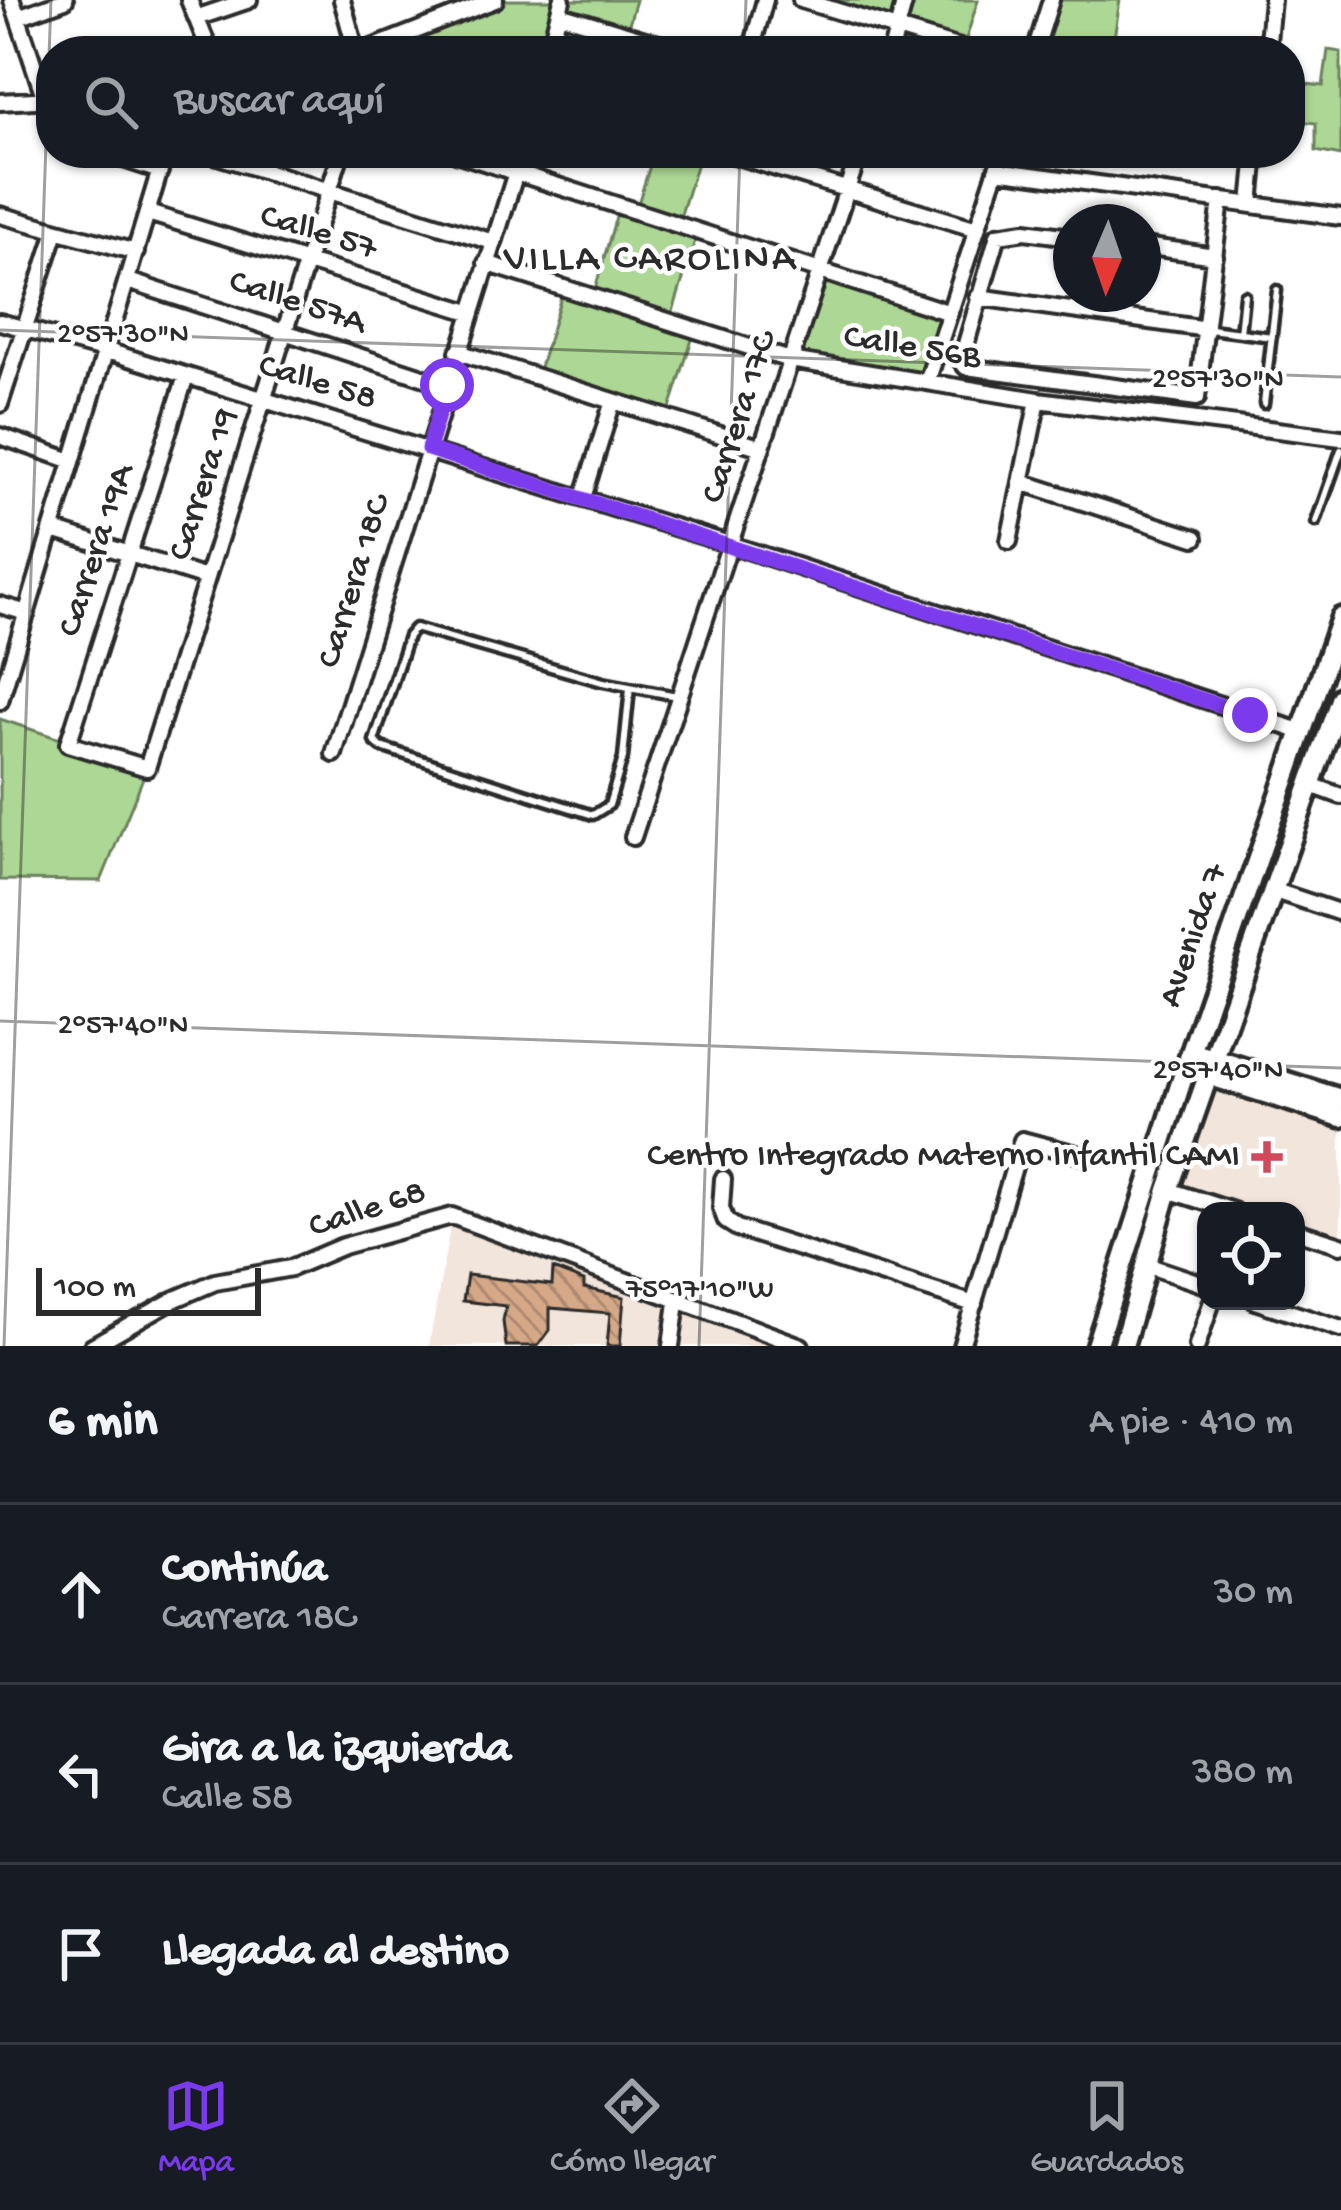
<!DOCTYPE html>
<html lang="es">
<meta charset="utf-8">
<style>
body{margin:0;font-family:"Gochi Hand",sans-serif;background:#242831;color:#f1f3f6}
.controls{position:absolute;right:36px;bottom:36px;display:grid;overflow:hidden;border-radius:24px;box-shadow:0 3px 9px #0004}
.controls button{width:108px;height:108px;display:grid;place-items:center;padding:0;border:0;border-bottom:3px solid #363941;background:#171b24;color:#f1f3f6;font:60px sans-serif}
.compass{position:absolute;left:1053px;top:204px;width:108px;height:108px;border-radius:50%;background:#171b24;box-shadow:0 3px 9px #0004;rotate:182deg}
.scale{position:absolute;left:36px;bottom:30px;width:225px;box-sizing:border-box;padding-left:12px;border:6px solid #2b2b2b;border-top:0;font-size:33px;line-height:42px;white-space:nowrap;color:#2b2b2b;-webkit-text-stroke:9px #fff;paint-order:stroke}
.stop{position:absolute;width:36px;height:36px;margin:-27px;border:9px solid #7c3aed;border-radius:50%;background:#fff}
.stop.end{background:#7c3aed;border-color:#fff;box-shadow:0 3px 12px #0008}
.list{margin:0;padding:0;list-style:none}
h2{display:flex;justify-content:space-between;align-items:center;height:156px;margin:0;padding:0 48px;font-size:51px}
h2 small{font-size:39px;font-weight:400;color:#9ea1a6}
.list li{display:grid;grid-template-columns:78px 1fr auto;gap:36px;align-items:center;box-sizing:border-box;height:180px;padding:0 48px;border-top:3px solid #363941}
.list b{display:block;font-size:45px;white-space:nowrap}
.list p{margin:0;font-size:39px;white-space:nowrap;color:#9ea1a6}
.list em{font-size:39px;font-style:normal;color:#9ea1a6}
.icon{flex:none;width:66px;height:66px;fill:none;stroke:currentColor;stroke-width:2;stroke-linecap:round;stroke-linejoin:round}
.map{position:relative;flex:none;width:1341px;height:1346px;overflow:hidden}
.search{position:absolute;background:#171b24;box-shadow:0 3px 9px #0004;left:36px;right:36px;top:36px;height:132px;display:flex;align-items:center;gap:30px;box-sizing:border-box;padding:0 42px;border-radius:48px;color:#9ea1a6;font-size:45px}
.sheet{height:696px;background:#171b24}
nav{display:flex;justify-content:space-around;align-items:center;box-sizing:border-box;height:168px;border-top:3px solid #363941;background:#171b24;font-size:33px;color:#9ea1a6}
nav a{display:grid;justify-items:center;gap:6px}
nav .on{color:#7c3aed}
.map>svg:first-child{display:block}
.built{fill:#f2e5db}
.park{fill:#add794;stroke:#6c8160;stroke-width:3}
.building{fill:url(#building-back-hatch);stroke:#2b2b2b;stroke-width:3}
.lines{fill:none;stroke-linecap:round;stroke-linejoin:round}
.service-casing{stroke:#2b2b2b;stroke-width:15}
.minor-casing{stroke:#2b2b2b;stroke-width:22}
.secondary-casing{stroke:#2b2b2b;stroke-width:27}
.service{stroke:#fff;stroke-width:6}
.minor{stroke:#fff;stroke-width:14}
.secondary{stroke:#fff;stroke-width:18}
.route{stroke:#7c3aed;stroke-width:15}
.ticks{fill:none;stroke:#2b2b2b;stroke-width:3;stroke-opacity:0.45}
.poi-dot{fill:#d1495b;stroke:#fff;stroke-width:4.5}
.labels{text-anchor:middle;dominant-baseline:central;stroke-width:9;stroke-linejoin:round;paint-order:stroke}
.street-label{font-size:36px;fill:#2b2b2b;stroke:#fff}
.poi-label{font-size:36px;fill:#2b2b2b;stroke:#fff;text-anchor:end}
.neighbourhood-label{font-size:39px;letter-spacing:3px;fill:#2b2b2b;stroke:#fff}
.ticks-label{font-size:30px;text-anchor:middle;fill:#2b2b2b;stroke:#fff;stroke-width:9;stroke-linejoin:round;paint-order:stroke}
</style>
<div class="map">
<svg width="1341" height="1346" viewBox="0 0 1341 1346">
<defs>
<pattern id="building-back-hatch" width="6" height="6" patternUnits="userSpaceOnUse" patternTransform="scale(3)"><rect width="6" height="6" fill="#d5a887"/><path d="M-1 5l2 2M0 0l6 6M5-1l2 2" fill="none" stroke="#ad896f"/></pattern>
</defs>
<rect width="100%" height="100%" fill="#fff"/>
<filter id="ink" filterUnits="userSpaceOnUse"><feTurbulence type="fractalNoise" baseFrequency=".00833" numOctaves="2"/><feDisplacementMap in="SourceGraphic" scale="24" xChannelSelector="R" yChannelSelector="G"/><feConvolveMatrix kernelMatrix="1 2 1 2 8 2 1 2 1" color-interpolation-filters="sRGB"/></filter>
<g filter="url(#ink)">
<path class="built" d="M 1216,1090 L 1341,1126 L 1341,1236 L 1296,1222 L 1296,1211 L 1260,1211 L 1183,1187 Z
M 452,1216 L 801,1346 L 429,1346 Z"/>
<path class="park" d="M 495,0 L 636,0 L 626,34 L 559,15 L 549,51 L 364,51 Z
M 810,0 L 978,0 L 963,49 Z
M 1051,0 L 1120,0 L 1112,51 L 1035,51 Z
M 1328,50 L 1341,52 L 1341,156 L 1316,151 L 1316,123 L 1290,120 L 1290,82 L 1323,86 Z
M 654,153 L 700,153 L 678,224 L 698,231 L 670,321 L 695,330 L 667,418 L 537,377 L 564,287 L 593,296 L 619,206 L 636,210 Z
M 822,271 L 950,313 L 927,382 L 790,360 Z
M 0,719 L 147,768 L 101,881 L 0,880 Z"/>
<path class="building" d="M 553,1269 L 584,1281 L 584,1288 L 624,1297 L 620,1346 L 607,1346 L 610,1313 L 550,1308 L 550,1330 L 538,1346 L 506,1346 L 503,1321 L 506,1306 L 463,1301 L 467,1275 L 552,1285 Z"/>
<g class="lines">
<defs>
<path id="service" d="M 1210,329 L 1272,337
M 1240,333 L 1244,295
M 1264,404 L 1277,290
M 1316,522 L 1341,450
M 630,688 L 623,758 L 609,805 L 593,815 L 381,747 L 374,741 L 408,636 L 415,628 L 603,682 L 677,696"/>
<path id="minor" d="M 12,0 L 45,99
M 189,0 L 210,51
M 342,0 L 356,51
M 801,0 L 970,51
M 559,14 L 682,51
M 18,17 L 65,0
M 196,18 L 249,0
M 364,51 L 495,0
M 549,51 L 562,0
M 751,51 L 765,0
M 891,51 L 905,0
M 1035,51 L 1051,0
M 1267,51 L 1272,0
M 0,102 L 51,99
M 105,153 L 160,171
M 208,153 L 493,242
M 456,153 L 950,313
M 727,153 L 977,229
M 996,170 L 1341,217
M 1251,204 L 1256,153
M 148,213 L 470,312
M 0,215 L 136,252
M 1071,237 L 1025,231 L 998,235 L 961,361 L 966,367 L 1197,398 L 1221,200
M 1143,246 L 1215,256
M 486,263 L 790,360 L 1038,400 L 1341,438
M 128,281 L 447,385
M 978,297 L 1207,329
M 0,322 L 107,351 L 732,545 L 1300,731
M 458,352 L 762,448
M 186,376 L 68,744 L 147,768 L 341,153
M 927,382 L 1002,153
M 0,404 L 56,231
M 0,436 L 72,461
M 1021,482 L 1195,538
M 583,498 L 613,401
M 53,530 L 206,578
M 1009,541 L 1038,400
M 0,605 L 27,613
M 0,701 L 165,153
M 334,754 L 522,153
M 1311,785 L 1341,796
M 633,837 L 859,153
M 1275,891 L 1341,913
M 723,1179 L 721,1208 L 726,1221 L 737,1228 L 974,1304
M 1168,1190 L 1233,1211
M 1296,1231 L 1341,1245
M 1146,1265 L 1206,1285
M 1255,1301 L 1341,1329
M 92,1346 L 173,1300 L 215,1282 L 291,1268 L 343,1246 L 452,1216 L 801,1346
M 671,1346 L 677,1302
M 961,1346 L 1022,1140 L 1088,1157
M 1197,1346 L 1212,1301"/>
<path id="secondary" d="M 1191,1052 L 1341,1099
M 1201,1073 L 1341,1117
M 1096,1346 L 1186,1067 L 1341,618
M 1123,1346 L 1168,1190 L 1341,697"/>
</defs>
<use href="#service" class="service-casing"/>
<use href="#minor" class="minor-casing"/>
<use href="#secondary" class="secondary-casing"/>
<use href="#service" class="service"/>
<use href="#minor" class="minor"/>
<use href="#secondary" class="secondary"/>
</g>
</g>
<g class="lines" filter="url(#ink)">
<path class="route" d="M 447,385 L 428,449 L 1250,715"/>
</g>
<path class="ticks" d="M 744,51 L 746,0M 0,330 L 1341,377M 0,1021 L 1341,1068M 4,1346 L 51,0M 699,1346 L 740,153"/>
<path class="poi-dot" d="M1261 1139h12v12h12v12h-12v12h-12v-12h-12v-12h12z"/>
<g class="labels">
<g class="street-label">
<text transform="translate(318 234) rotate(17)">Calle 57</text>
<text transform="translate(297 304) rotate(18)">Calle 57A</text>
<text transform="translate(912 349) rotate(9)">Calle 56B</text>
<text transform="translate(317 384) rotate(17)">Calle 58</text>
<text transform="translate(741 418) rotate(-72)">Carrera 17C</text>
<text transform="translate(205 485) rotate(-72)">Carrera 19</text>
<text transform="translate(98 551) rotate(-72)">Carrera 19A</text>
<text transform="translate(356 582) rotate(-73)">Carrera 18C</text>
<text transform="translate(1195 936) rotate(-71)">Avenida 7</text>
<text transform="translate(368 1211) rotate(-18)">Calle 68</text>
</g>
<g class="poi-label">
<text x="1240" y="1157">Centro Integrado Materno Infantil CAMI</text>
</g>
<g class="neighbourhood-label">
<text x="651" y="261">VILLA CAROLINA</text>
</g>
</g>
<g class="ticks-label">
<text x="123" y="342">2°57'30"N</text>
<text x="1218" y="387">2°57'30"N</text>
<text x="123" y="1033">2°57'40"N</text>
<text x="1218" y="1078">2°57'40"N</text>
<text x="700" y="1297">75°17'10"W</text>
</g>
</svg>
<div class="controls">
<button><svg class="icon" aria-label="locate" viewBox="0 0 24 24"><circle cx="12" cy="12" r="6"/><path d="M12 2v4M12 18v4M2 12h4M18 12h4"/></svg></button>
</div>
<svg class="compass" viewBox="-18 -18 36 36"><path d="M0-13l5 13h-10z" fill="#e53935"/><path d="M0 13l5-13h-10z" fill="#9ea1a6"/></svg>
<div class="scale">100 m</div>
<div class="stop" style="left:447px;top:385px"></div>
<div class="stop end" style="left:1250px;top:715px"></div>
<div class="search"><svg class="icon" aria-label="search" viewBox="0 0 24 24"><circle cx="10" cy="10" r="6"/><path d="M15 15l6 6"/></svg>Buscar aquí</div>
</div>
<section class="sheet">
<h2>6 min<small>A pie · 410 m</small></h2>
<ul class="list">
<li><svg class="icon" aria-label="ahead" viewBox="0 0 24 24"><path d="M12 20V5M6 11l6-6 6 6"/></svg><div><b>Continúa</b><p>Carrera 18C</p></div><em>30 m</em></li>
<li><svg class="icon" aria-label="left" viewBox="0 0 24 24"><path d="M17 20v-9H6M10 6l-5 5 5 5"/></svg><div><b>Gira a la izquierda</b><p>Calle 58</p></div><em>380 m</em></li>
<li><svg class="icon" aria-label="arrive" viewBox="0 0 24 24"><path d="M6 21V4h12l-3 4 3 4H6"/></svg><div><b>Llegada al destino</b></div></li>
</ul>
</section>
<nav>
<a class="on"><svg class="icon" aria-label="map" viewBox="0 0 24 24"><path d="M3 6l6-2 6 2 6-2v14l-6 2-6-2-6 2zM9 4v14M15 6v14"/></svg>Mapa</a>
<a><svg class="icon" aria-label="directions" viewBox="0 0 24 24"><path d="M12 3l9 9-9 9-9-9zM9 14v-3h6M13 9l2 2-2 2"/></svg>Cómo llegar</a>
<a><svg class="icon" aria-label="saved" viewBox="0 0 24 24"><path d="M7 4h10v16l-5-4-5 4z"/></svg>Guardados</a>
</nav>
